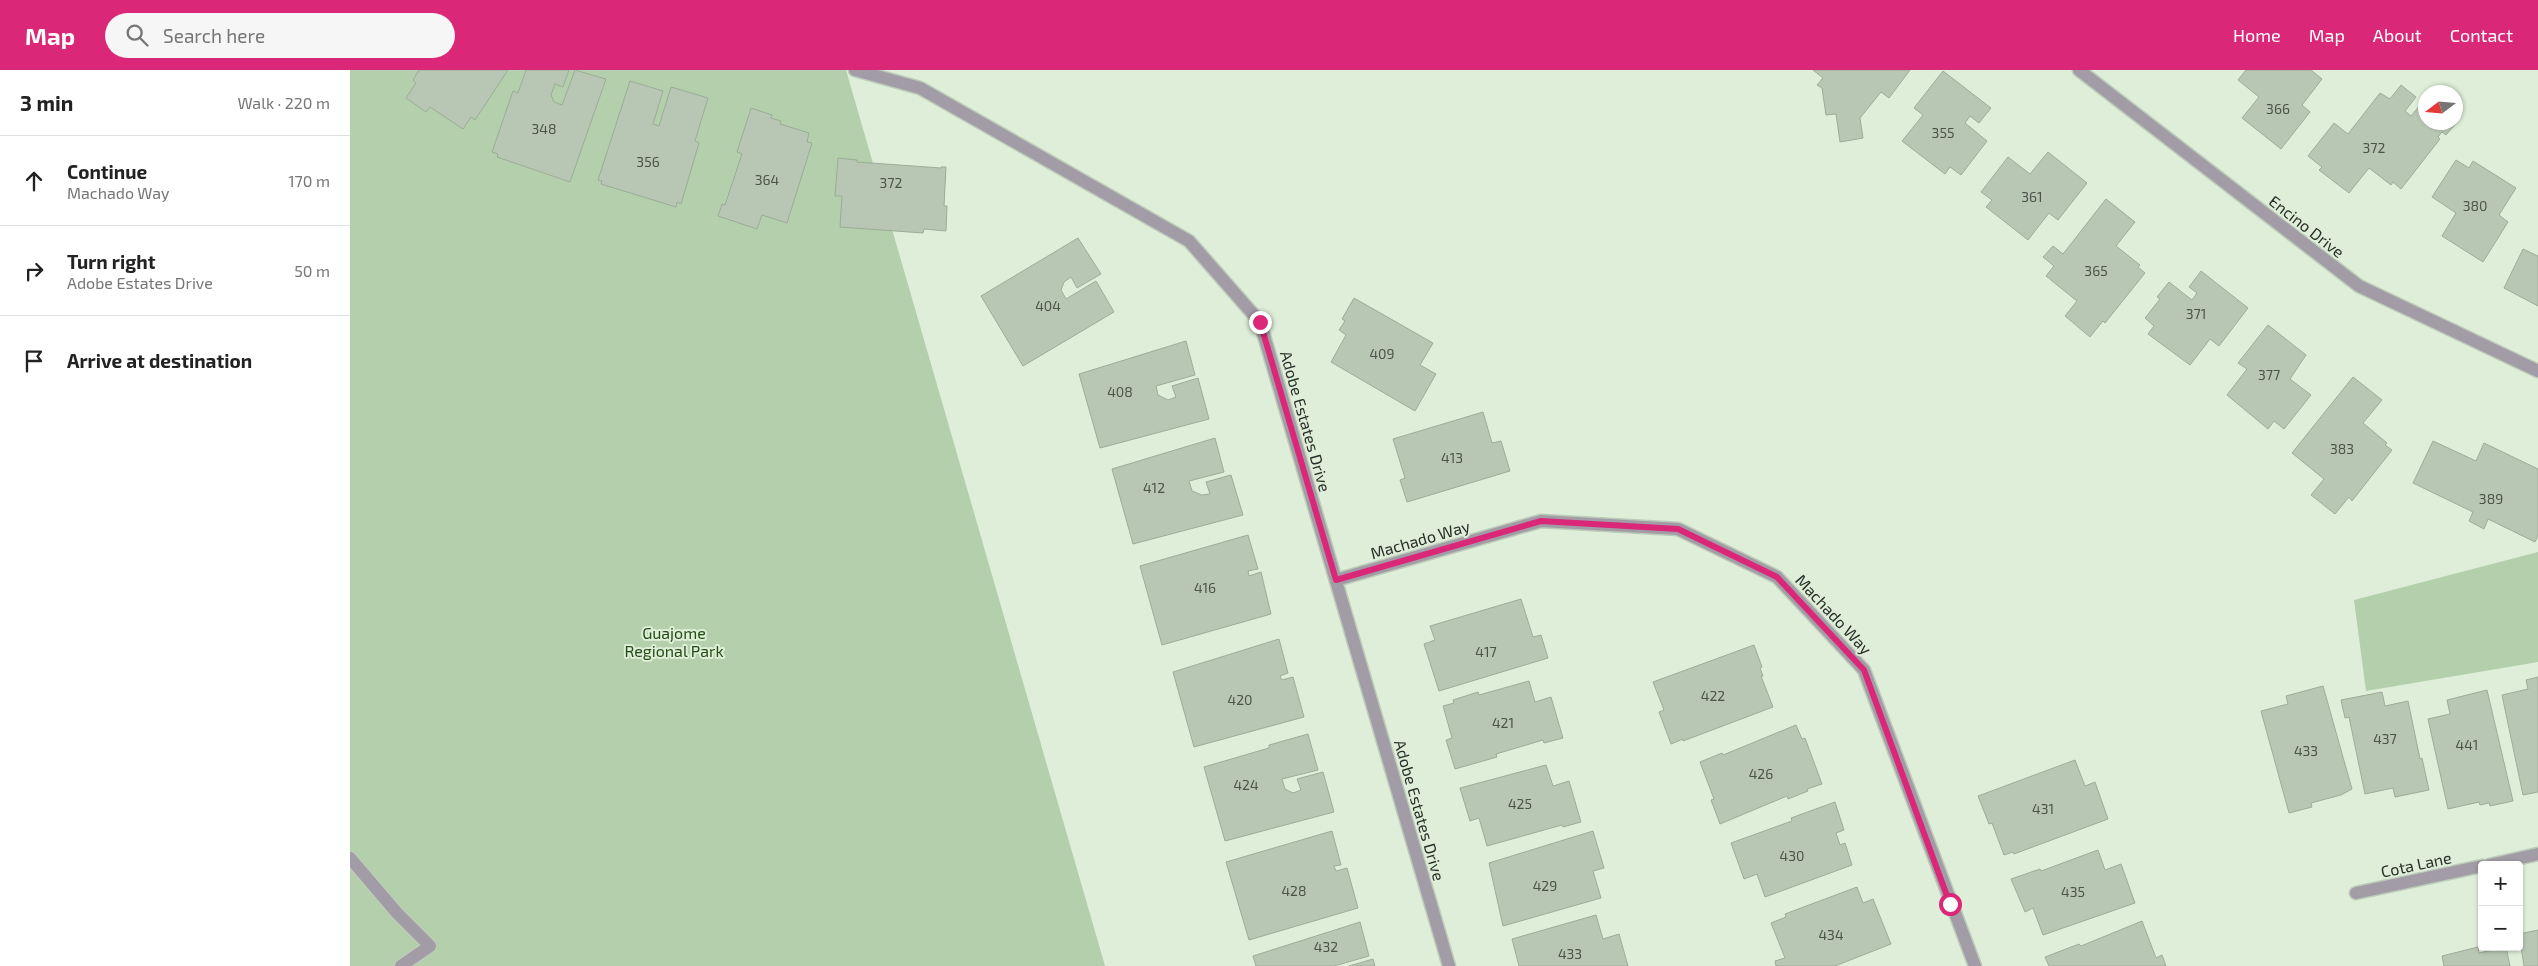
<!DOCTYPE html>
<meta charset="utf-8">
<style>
body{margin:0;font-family:"Exo 2",sans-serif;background:#f6f6f6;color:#222}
.controls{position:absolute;right:15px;bottom:15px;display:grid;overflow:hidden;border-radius:5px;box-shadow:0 1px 4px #0004}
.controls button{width:45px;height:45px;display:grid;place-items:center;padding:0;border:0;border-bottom:1px solid #e0e0e0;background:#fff;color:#222;font:25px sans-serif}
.compass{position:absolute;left:2068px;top:15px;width:45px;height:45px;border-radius:50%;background:#fff;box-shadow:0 1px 4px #0004;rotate:254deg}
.stop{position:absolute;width:15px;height:15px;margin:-11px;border:4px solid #db2777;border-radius:50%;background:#fff}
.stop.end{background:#db2777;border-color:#fff;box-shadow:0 1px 5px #0008}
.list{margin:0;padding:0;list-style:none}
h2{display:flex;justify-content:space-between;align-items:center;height:65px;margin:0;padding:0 20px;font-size:21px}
h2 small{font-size:16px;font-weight:400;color:#767676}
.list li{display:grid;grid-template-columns:32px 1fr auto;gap:15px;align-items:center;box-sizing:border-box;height:90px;padding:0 20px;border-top:1px solid #e0e0e0}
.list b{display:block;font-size:19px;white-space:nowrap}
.list p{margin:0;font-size:16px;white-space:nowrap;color:#767676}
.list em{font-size:16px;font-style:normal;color:#767676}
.icon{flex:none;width:28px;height:28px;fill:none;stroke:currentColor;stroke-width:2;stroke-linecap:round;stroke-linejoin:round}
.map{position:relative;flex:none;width:2188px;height:896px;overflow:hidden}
header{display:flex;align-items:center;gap:30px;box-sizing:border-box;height:70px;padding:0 25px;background:#db2777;color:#fff}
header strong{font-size:24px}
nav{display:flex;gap:28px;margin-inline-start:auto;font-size:18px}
.search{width:350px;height:45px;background:#f6f6f6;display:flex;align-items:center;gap:12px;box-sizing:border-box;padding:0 18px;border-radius:28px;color:#767676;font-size:19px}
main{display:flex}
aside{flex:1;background:#fff}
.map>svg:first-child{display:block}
.green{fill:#b3cfab}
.building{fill:#b8c7b3;stroke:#9dac98}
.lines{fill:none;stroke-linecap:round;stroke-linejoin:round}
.service-casing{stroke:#bdcbb9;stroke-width:15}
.minor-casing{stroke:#bdcbb9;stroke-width:15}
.service{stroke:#a19ca6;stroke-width:12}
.minor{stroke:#a19ca6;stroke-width:12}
.route{stroke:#db2777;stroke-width:6}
.labels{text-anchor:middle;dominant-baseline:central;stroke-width:4;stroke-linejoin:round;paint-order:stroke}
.number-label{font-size:14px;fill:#4c544a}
.street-label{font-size:16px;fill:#282e27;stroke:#deeed9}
.park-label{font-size:16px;fill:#214d12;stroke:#deeed9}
</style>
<header>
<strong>Map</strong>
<div class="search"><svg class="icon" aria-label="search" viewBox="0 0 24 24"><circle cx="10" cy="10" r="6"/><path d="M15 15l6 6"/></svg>Search here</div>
<nav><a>Home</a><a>Map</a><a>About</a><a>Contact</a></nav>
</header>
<main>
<aside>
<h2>3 min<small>Walk · 220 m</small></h2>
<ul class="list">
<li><svg class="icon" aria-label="ahead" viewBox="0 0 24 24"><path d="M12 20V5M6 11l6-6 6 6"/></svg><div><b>Continue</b><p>Machado Way</p></div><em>170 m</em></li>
<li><svg class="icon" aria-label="right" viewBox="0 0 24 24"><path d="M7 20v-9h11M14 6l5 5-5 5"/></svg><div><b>Turn right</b><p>Adobe Estates Drive</p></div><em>50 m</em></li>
<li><svg class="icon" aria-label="arrive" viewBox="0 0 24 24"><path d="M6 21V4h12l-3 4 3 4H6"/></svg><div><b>Arrive at destination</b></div></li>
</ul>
</aside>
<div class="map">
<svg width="2188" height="896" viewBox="0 0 2188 896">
<rect width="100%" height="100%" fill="#deeed9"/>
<path class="green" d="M 0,0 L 496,0 L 755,896 L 0,896 Z
M 2188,482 L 2188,592 L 2016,621 L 2004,530 Z"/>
<path class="building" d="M 69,0 L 158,0 L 125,50 L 121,47 L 113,59 L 80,37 L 76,42 L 56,28 L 66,13 L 63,10 Z
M 176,0 L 219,0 L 213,17 L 205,14 L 201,25 L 204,32 L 212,35 L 225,0 L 256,9 L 220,112 L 147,87 L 148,84 L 142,82 L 163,21 L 168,23 Z
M 1560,0 L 1539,28 L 1531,22 L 1510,48 L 1513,68 L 1490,72 L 1486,44 L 1476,45 L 1472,18 L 1467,15 L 1473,8 L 1463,0 Z
M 1896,0 L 1961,0 L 1972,9 L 1952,35 L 1960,42 L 1931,79 L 1892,48 L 1909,27 L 1888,10 Z
M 1593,1 L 1641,38 L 1629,53 L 1620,46 L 1615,53 L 1637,71 L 1611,105 L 1600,97 L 1595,104 L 1552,71 L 1573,45 L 1564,38 Z
M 280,11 L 313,21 L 303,54 L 309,56 L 321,17 L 358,28 L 345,71 L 349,73 L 331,134 L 327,132 L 326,137 L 251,114 L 252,111 L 248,110 Z
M 2051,15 L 2066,27 L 2055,41 L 2061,46 L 2076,28 L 2076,52 L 2106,52 L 2106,49 L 2108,51 L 2096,65 L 2092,62 L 2088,67 L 2090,69 L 2051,119 L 2043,112 L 2041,115 L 2019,98 L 1999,123 L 1969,100 L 1972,97 L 1958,86 L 1984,53 L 1998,64 L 2030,23 L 2040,29 Z
M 401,38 L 422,45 L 421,48 L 431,51 L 430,54 L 459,63 L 457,72 L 462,73 L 437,153 L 412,145 L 407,159 L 368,146 L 372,134 L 375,135 L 392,84 L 387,82 Z
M 1698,82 L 1737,113 L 1708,150 L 1699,143 L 1678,170 L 1636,137 L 1642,130 L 1631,122 L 1658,87 L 1680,104 Z
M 488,88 L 507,90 L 507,92 L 591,98 L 591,97 L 596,97 L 594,136 L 597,136 L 596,161 L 574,159 L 573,163 L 490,157 L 492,126 L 485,126 Z
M 2106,90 L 2119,98 L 2123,91 L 2166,118 L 2149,145 L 2158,152 L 2133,192 L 2092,166 L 2106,143 L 2082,127 Z
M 1756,129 L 1785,152 L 1766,176 L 1790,195 L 1788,197 L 1795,203 L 1755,253 L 1753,251 L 1740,267 L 1715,246 L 1727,231 L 1696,206 L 1704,196 L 1693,187 L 1703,176 L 1713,184 Z
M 728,168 L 751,204 L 727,218 L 721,207 L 714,212 L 711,220 L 716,229 L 746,211 L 764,242 L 673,296 L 631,226 Z
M 2173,179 L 2188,186 L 2188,236 L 2154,218 Z
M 1851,201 L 1898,238 L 1869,276 L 1860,269 L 1840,295 L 1798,264 L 1804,256 L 1795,248 L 1810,229 L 1807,227 L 1819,212 L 1842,230 L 1847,223 L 1839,217 Z
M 1004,228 L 1083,273 L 1070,295 L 1086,304 L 1065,341 L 981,292 L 996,265 L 989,260 L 995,251 L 992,249 Z
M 1918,255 L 1956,285 L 1940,309 L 1961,325 L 1934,359 L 1924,351 L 1918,359 L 1877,325 L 1897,299 L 1888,293 Z
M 836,271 L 845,305 L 806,316 L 808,325 L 818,330 L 826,327 L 822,316 L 848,308 L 859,349 L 750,378 L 729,304 Z
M 2003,307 L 2032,330 L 2013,353 L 2037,373 L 2035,375 L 2042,380 L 2002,431 L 1999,427 L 1985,444 L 1961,425 L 1974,409 L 1942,383 Z
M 1133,342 L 1142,373 L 1151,371 L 1160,401 L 1057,432 L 1050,410 L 1055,408 L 1043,369 Z
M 865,368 L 874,402 L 839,411 L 842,421 L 852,425 L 860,424 L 856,412 L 881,405 L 893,445 L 783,474 L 762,399 Z
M 2083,371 L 2126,391 L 2134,373 L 2188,399 L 2188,465 L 2185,472 L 2138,449 L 2134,459 L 2119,451 L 2123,442 L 2063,413 Z
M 898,465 L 908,499 L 898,501 L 899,506 L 911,502 L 921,544 L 812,575 L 790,496 Z
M 1171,529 L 1183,567 L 1191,565 L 1198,588 L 1089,621 L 1074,574 L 1085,570 L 1080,556 Z
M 929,569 L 938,603 L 930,606 L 932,610 L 943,607 L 954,647 L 844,677 L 823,602 Z
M 1404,575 L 1412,597 L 1410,598 L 1413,606 L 1411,606 L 1423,637 L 1333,671 L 1333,669 L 1321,674 L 1309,642 L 1314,640 L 1303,612 Z
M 2188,607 L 2188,722 L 2173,725 L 2152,625 L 2178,619 L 2176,610 Z
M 1179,611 L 1185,632 L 1201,627 L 1213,668 L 1194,673 L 1193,670 L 1146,684 L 1147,687 L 1105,699 L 1096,670 L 1102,668 L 1093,636 L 1104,633 L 1103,630 L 1128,622 L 1129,625 Z
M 1973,616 L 2002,719 L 1991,725 L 1961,733 L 1962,737 L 1939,743 L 1911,641 L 1938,634 L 1936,626 Z
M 2137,620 L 2163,731 L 2140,736 L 2139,733 L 2130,735 L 2129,732 L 2098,739 L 2078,649 L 2100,644 L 2097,630 Z
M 2032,622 L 2035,636 L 2058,631 L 2070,689 L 2072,688 L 2079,720 L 2045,727 L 2043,718 L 2015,724 L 1999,647 L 1995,648 L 1991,630 Z
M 1446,655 L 1452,669 L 1455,668 L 1472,714 L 1457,719 L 1458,721 L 1438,729 L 1437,726 L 1370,754 L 1361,730 L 1364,729 L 1350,692 L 1372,683 L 1373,685 Z
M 958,664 L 968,700 L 932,709 L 935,719 L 943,723 L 951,720 L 947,709 L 973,702 L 984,742 L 875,771 L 854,697 L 919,678 L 919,675 Z
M 1725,690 L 1735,716 L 1745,712 L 1758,749 L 1664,784 L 1663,782 L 1654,785 L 1642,753 L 1639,754 L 1628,726 Z
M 1196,695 L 1203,716 L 1219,711 L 1231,752 L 1213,757 L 1212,755 L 1137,776 L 1129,748 L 1120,751 L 1110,718 Z
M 1485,732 L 1494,760 L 1486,763 L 1490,775 L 1495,773 L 1502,795 L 1415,827 L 1407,804 L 1394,809 L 1381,773 L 1442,751 L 1441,748 Z
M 982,761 L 991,795 L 984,796 L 986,801 L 997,798 L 1008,838 L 899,870 L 876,792 Z
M 1243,761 L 1254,798 L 1243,801 L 1251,828 L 1153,856 L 1139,793 Z
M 1748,780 L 1755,800 L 1771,794 L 1785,833 L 1693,865 L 1683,838 L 1675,842 L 1661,809 L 1690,799 L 1691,801 Z
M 1507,817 L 1513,833 L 1523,829 L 1541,874 L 1485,896 L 1426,896 L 1425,891 L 1435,888 L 1421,853 L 1436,847 L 1435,844 Z
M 1246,845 L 1253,869 L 1269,864 L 1278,896 L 1169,896 L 1162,869 Z
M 1792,851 L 1806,888 L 1812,885 L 1816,896 L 1699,896 L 1695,887 L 1729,874 L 1731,876 Z
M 1010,852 L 1019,886 L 984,896 L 906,896 L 903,886 Z
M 2188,860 L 2188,896 L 2174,896 L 2169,864 Z
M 2128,877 L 2129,883 L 2156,877 L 2160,896 L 2094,896 L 2092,886 Z
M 1023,889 L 1025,896 L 999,896 Z"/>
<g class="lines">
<defs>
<path id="service" d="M 0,788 L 47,843 L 80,876 L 51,896"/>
<path id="minor" d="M 505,0 L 570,18 L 839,171 L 910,252 L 1099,896
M 1729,0 L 2009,216 L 2188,301
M 986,510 L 1191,451 L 1328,459 L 1427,507 L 1514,600 L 1625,896
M 2139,795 L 2188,784
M 2006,823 L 2132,796"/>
</defs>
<use href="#service" class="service-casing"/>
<use href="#minor" class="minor-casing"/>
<use href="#service" class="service"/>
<use href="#minor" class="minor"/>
</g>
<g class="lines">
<path class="route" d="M 910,252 L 986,510 L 1191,451 L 1328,459 L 1427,507 L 1514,600 L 1600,834"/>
</g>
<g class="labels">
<g class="number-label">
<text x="1928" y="38">366</text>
<text x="194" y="58">348</text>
<text x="1593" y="62">355</text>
<text x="2024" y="77">372</text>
<text x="298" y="91">356</text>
<text x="417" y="109">364</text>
<text x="541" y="112">372</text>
<text x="1682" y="126">361</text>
<text x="2125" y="135">380</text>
<text x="1746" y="200">365</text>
<text x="698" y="235">404</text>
<text x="1846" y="243">371</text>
<text x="1032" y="283">409</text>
<text x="1919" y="304">377</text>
<text x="770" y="321">408</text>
<text x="1992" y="378">383</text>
<text x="1102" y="387">413</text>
<text x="804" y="417">412</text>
<text x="2141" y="428">389</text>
<text x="855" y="517">416</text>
<text x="1136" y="581">417</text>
<text x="1363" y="625">422</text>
<text x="890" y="629">420</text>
<text x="1153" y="652">421</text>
<text x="2035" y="668">437</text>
<text x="2117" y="674">441</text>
<text x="1956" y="680">433</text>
<text x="1411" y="703">426</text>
<text x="896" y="714">424</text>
<text x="1170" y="733">425</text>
<text x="1693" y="738">431</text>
<text x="1442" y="785">430</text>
<text x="1195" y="815">429</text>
<text x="944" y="820">428</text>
<text x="1723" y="821">435</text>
<text x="1481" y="864">434</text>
<text x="976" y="876">432</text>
<text x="1220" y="883">433</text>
</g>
<g class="street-label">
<text transform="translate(1957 156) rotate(38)">Encino Drive</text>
<text transform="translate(956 351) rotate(74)">Adobe Estates Drive</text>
<text transform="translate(1070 469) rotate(-16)">Machado Way</text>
<text transform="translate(1484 544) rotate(47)">Machado Way</text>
<text transform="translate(1070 740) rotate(74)">Adobe Estates Drive</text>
<text transform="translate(2066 794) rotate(-12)">Cota Lane</text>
</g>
<g class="park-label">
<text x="324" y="562">Guajome<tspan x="324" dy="18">Regional Park</tspan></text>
</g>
</g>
</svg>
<div class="controls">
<button>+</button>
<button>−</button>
</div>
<svg class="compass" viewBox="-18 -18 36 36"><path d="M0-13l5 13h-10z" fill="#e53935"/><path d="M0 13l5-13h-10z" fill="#767676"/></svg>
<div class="stop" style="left:1600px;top:834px"></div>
<div class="stop end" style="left:910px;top:252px"></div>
</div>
</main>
